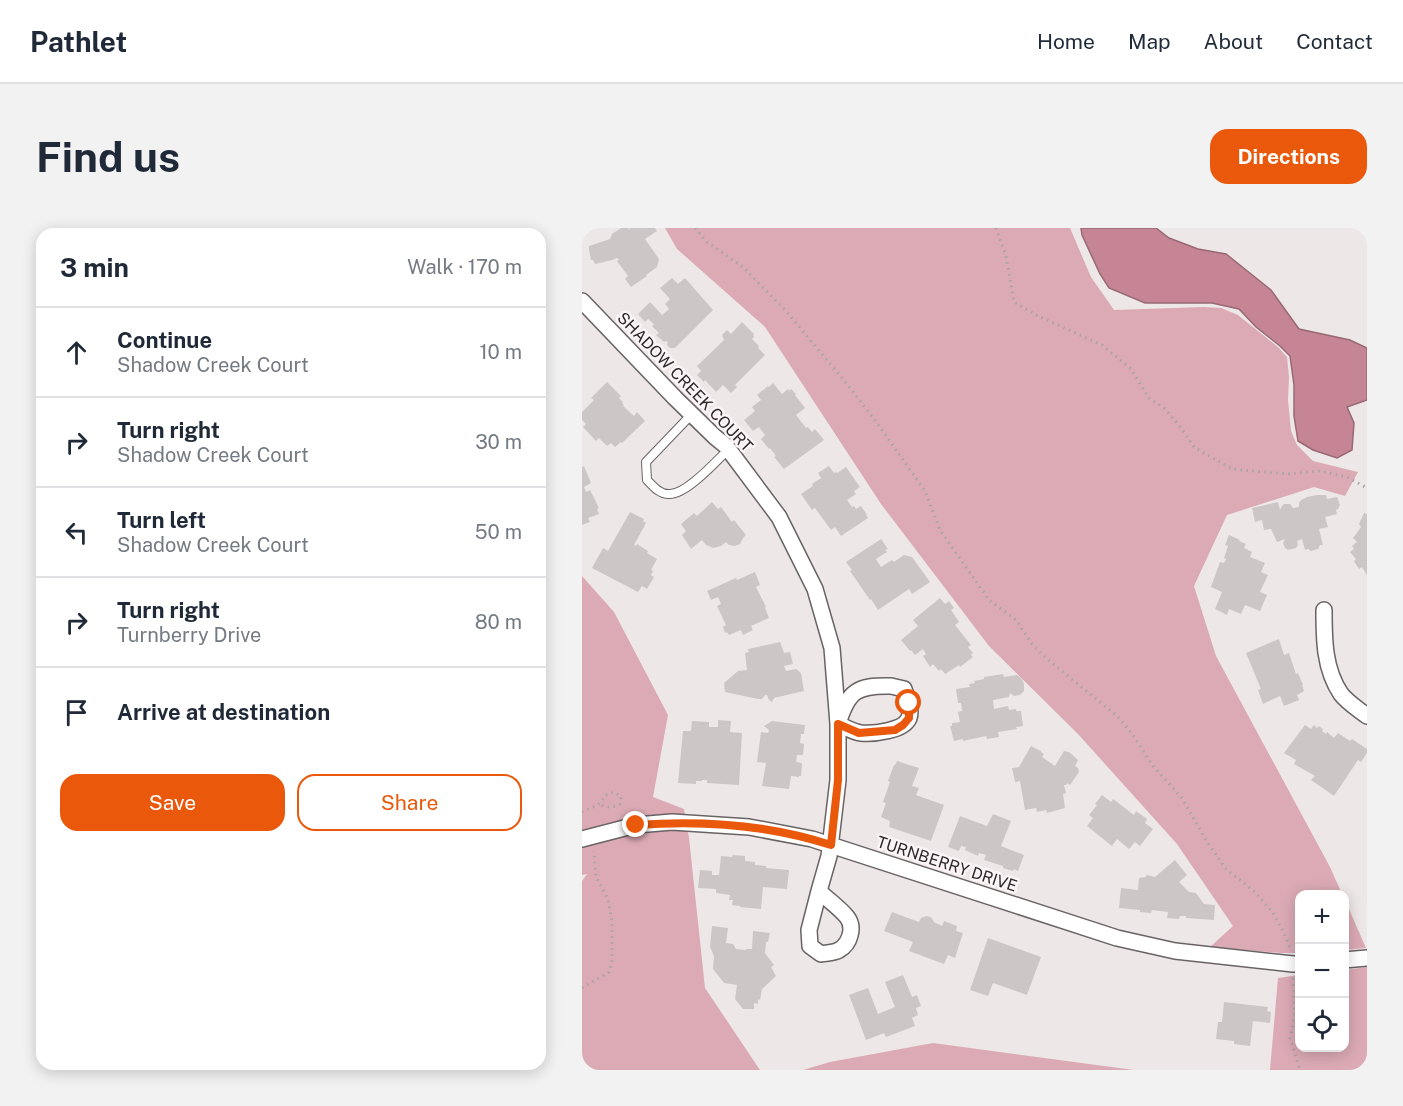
<!DOCTYPE html>
<meta charset="utf-8">
<style>
body{margin:0;font-family:"Public Sans",sans-serif;background:#f2f2f3;color:#1f2937}
.controls{position:absolute;right:18px;bottom:18px;display:grid;overflow:hidden;border-radius:12px;box-shadow:0 3px 15px #0003}
.controls button{width:54px;height:54px;display:grid;place-items:center;padding:0;border:0;border-bottom:2px solid #e0e1e3;background:#fff;color:#1f2937;font:30px sans-serif}
.stop{position:absolute;width:18px;height:18px;margin:-14px;border:4px solid #ea580c;border-radius:50%;background:#fff}
.stop.end{background:#ea580c;border-color:#fff;box-shadow:0 2px 6px #0008}
.list{margin:0;padding:0;list-style:none}
h2{display:flex;justify-content:space-between;align-items:center;height:78px;margin:0;padding:0 24px;font-size:26px}
h2 small{font-size:20px;font-weight:400;color:#747a83}
.list li{display:grid;grid-template-columns:39px 1fr auto;gap:18px;align-items:center;box-sizing:border-box;height:90px;padding:0 24px;border-top:2px solid #e0e1e3}
.list b{display:block;font-size:22px;white-space:nowrap}
.list p{margin:0;font-size:20px;white-space:nowrap;color:#747a83}
.list em{font-size:20px;font-style:normal;color:#747a83}
.actions{display:flex;gap:12px;padding:18px 24px}
.actions a{flex:1;padding:14px 0;border:2px solid #ea580c;border-radius:18px;text-align:center;font-size:21px;color:#ea580c}
.actions .main{background:#ea580c;color:#fff}
.icon{flex:none;width:33px;height:33px;fill:none;stroke:currentColor;stroke-width:2;stroke-linecap:round;stroke-linejoin:round}
.map{position:relative;flex:none;width:785px;height:842px;overflow:hidden;border-radius:18px}
header{display:flex;align-items:center;gap:36px;box-sizing:border-box;height:84px;padding:0 30px;background:#fff;border-bottom:2px solid #e0e1e3}
header strong{font-size:28px}
nav{display:flex;gap:33px;margin-inline-start:auto;font-size:21px}
.intro{display:flex;align-items:center;justify-content:space-between;box-sizing:border-box;height:144px;padding:0 36px}
h1{margin:0;font-size:42px}
.button{padding:15px 27px;border-radius:18px;background:#ea580c;color:#fff;font-size:21px;font-weight:700}
main{display:flex;gap:36px;padding:0 36px}
aside{flex:1;background:#fff;border-radius:18px;box-shadow:0 3px 15px #0003}
.map>svg:first-child{display:block}
.green{fill:#dbaab5}
.water{fill:#c68595;stroke:#986975;stroke-width:1.5}
.building{fill:#cdc6c7}
.lines{fill:none;stroke-linecap:round;stroke-linejoin:round}
.lane-casing{stroke:#696364;stroke-width:10}
.street-casing{stroke:#696364;stroke-width:18}
.path{stroke:#a9a3a4;stroke-width:3;stroke-dasharray:1.5 4.5;stroke-linecap:butt}
.lane{stroke:#fff;stroke-width:8}
.street{stroke:#fff;stroke-width:15}
.route{stroke:#ea580c;stroke-width:8}
.labels{text-anchor:middle;dominant-baseline:central;stroke-width:5;stroke-linejoin:round;paint-order:stroke}
.street-label{font-size:16px;fill:#2c292a;stroke:#fcf4f6}
</style>
<header>
<strong>Pathlet</strong>
<nav><a>Home</a><a>Map</a><a>About</a><a>Contact</a></nav>
</header>
<div class="intro"><h1>Find us</h1><a class="button">Directions</a></div>
<main>
<aside>
<h2>3 min<small>Walk · 170 m</small></h2>
<ul class="list">
<li><svg class="icon" aria-label="ahead" viewBox="0 0 24 24"><path d="M12 20V5M6 11l6-6 6 6"/></svg><div><b>Continue</b><p>Shadow Creek Court</p></div><em>10 m</em></li>
<li><svg class="icon" aria-label="right" viewBox="0 0 24 24"><path d="M7 20v-9h11M14 6l5 5-5 5"/></svg><div><b>Turn right</b><p>Shadow Creek Court</p></div><em>30 m</em></li>
<li><svg class="icon" aria-label="left" viewBox="0 0 24 24"><path d="M17 20v-9H6M10 6l-5 5 5 5"/></svg><div><b>Turn left</b><p>Shadow Creek Court</p></div><em>50 m</em></li>
<li><svg class="icon" aria-label="right" viewBox="0 0 24 24"><path d="M7 20v-9h11M14 6l5 5-5 5"/></svg><div><b>Turn right</b><p>Turnberry Drive</p></div><em>80 m</em></li>
<li><svg class="icon" aria-label="arrive" viewBox="0 0 24 24"><path d="M6 21V4h12l-3 4 3 4H6"/></svg><div><b>Arrive at destination</b></div></li>
</ul>
<div class="actions"><a class="main">Save</a><a>Share</a></div>
</aside>
<div class="map">
<svg width="785" height="842" viewBox="0 0 785 842">
<rect width="100%" height="100%" fill="#eee7e8"/>
<path class="green" d="M 83,0 L 488,0 L 509,49 L 532,82 L 621,79 L 639,80 L 656,87 L 696,119 L 705,129 L 707,149 L 706,172 L 709,203 L 715,217 L 731,233 L 776,244 L 763,268 L 732,259 L 645,287 L 612,358 L 634,428 L 748,639 L 760,666 L 718,666 L 717,725 L 699,725 L 628,719 L 651,698 L 595,616 L 496,506 L 407,418 L 299,276 L 183,99 L 95,21 Z
M 0,348 L 32,384 L 86,487 L 71,569 L 102,581 L 107,610 L 123,760 L 178,842 L 0,842 L 0,653 L 5,646 L 0,647 Z
M 762,672 L 763,672 L 784,720 L 763,722 Z
M 785,739 L 785,842 L 688,842 L 696,750 L 717,747 L 718,820 L 762,820 L 763,742 Z
M 351,815 L 552,842 L 221,842 L 248,834 Z"/>
<path class="water" d="M 499,0 L 574,0 L 587,10 L 616,21 L 644,26 L 689,62 L 717,101 L 768,112 L 785,120 L 785,172 L 765,179 L 772,195 L 770,222 L 755,230 L 731,222 L 716,213 L 712,188 L 712,157 L 708,128 L 698,118 L 674,99 L 657,81 L 630,75 L 563,75 L 527,60 L 518,46 L 500,7 Z"/>
<path class="building" d="M 39,0 L 46,0 L 46,1 L 49,0 L 73,0 L 75,3 L 63,11 L 77,31 L 75,39 L 64,47 L 65,48 L 49,59 L 43,51 L 46,48 L 35,33 L 37,32 L 35,30 L 30,32 L 13,36 L 11,32 L 9,32 L 7,22 L 7,18 L 28,11 L 30,6 Z
M 90,50 L 96,56 L 103,50 L 131,82 L 93,120 L 88,120 L 85,117 L 86,114 L 84,113 L 82,114 L 74,107 L 77,105 L 70,98 L 72,96 L 66,91 L 63,94 L 56,86 L 68,74 L 80,87 L 87,81 L 83,76 L 88,71 L 78,60 Z
M 160,94 L 172,106 L 171,107 L 172,109 L 170,111 L 177,118 L 176,120 L 183,127 L 153,157 L 155,159 L 149,165 L 141,157 L 134,164 L 123,152 L 122,154 L 115,147 L 119,143 L 115,138 L 142,112 L 140,107 L 145,102 L 149,106 Z
M 25,154 L 39,168 L 37,170 L 41,174 L 40,175 L 42,177 L 41,178 L 52,188 L 55,184 L 63,193 L 40,215 L 39,214 L 33,219 L 29,215 L 25,218 L 17,210 L 14,213 L 1,199 L 4,196 L 0,192 L 0,184 L 12,172 L 9,170 Z
M 191,155 L 200,166 L 206,161 L 207,163 L 209,161 L 214,166 L 213,167 L 223,180 L 214,187 L 224,200 L 226,199 L 230,204 L 233,201 L 242,212 L 202,241 L 192,229 L 194,228 L 188,220 L 187,221 L 179,211 L 183,207 L 177,199 L 171,203 L 162,192 L 173,183 L 170,179 L 179,172 L 175,167 L 186,158 L 187,159 Z
M 2,238 L 9,255 L 2,259 L 4,264 L 8,262 L 17,280 L 15,281 L 17,286 L 6,290 L 8,294 L 0,297 L 0,239 Z
M 247,238 L 252,245 L 254,244 L 255,245 L 264,239 L 278,259 L 272,263 L 274,266 L 265,272 L 270,279 L 272,278 L 274,281 L 279,278 L 285,287 L 284,287 L 286,290 L 259,308 L 253,299 L 249,302 L 233,280 L 230,282 L 219,266 L 231,258 L 230,256 L 239,250 L 236,245 Z
M 735,267 L 744,267 L 745,271 L 755,269 L 758,277 L 756,281 L 754,282 L 755,286 L 743,289 L 746,299 L 737,301 L 741,317 L 738,317 L 736,321 L 729,323 L 726,321 L 723,322 L 720,311 L 715,313 L 716,317 L 714,320 L 706,322 L 703,320 L 701,315 L 703,311 L 695,314 L 689,301 L 682,302 L 680,292 L 673,294 L 670,280 L 696,274 L 698,282 L 700,278 L 702,276 L 708,276 L 711,280 L 717,279 L 717,275 L 719,272 L 725,269 Z
M 130,274 L 136,281 L 139,279 L 150,294 L 152,292 L 164,307 L 161,310 L 158,316 L 153,318 L 147,317 L 144,314 L 139,318 L 131,320 L 124,317 L 120,312 L 109,321 L 100,307 L 104,303 L 99,296 L 112,285 L 115,288 Z
M 48,284 L 62,291 L 61,293 L 64,295 L 52,317 L 54,318 L 55,316 L 66,323 L 65,325 L 75,331 L 69,342 L 71,343 L 69,347 L 72,349 L 65,361 L 60,358 L 56,364 L 10,340 L 21,320 L 26,323 Z
M 782,285 L 785,286 L 785,347 L 780,339 L 777,341 L 772,333 L 774,331 L 768,324 L 772,321 L 770,318 L 775,314 L 771,310 L 779,299 L 777,296 Z
M 647,307 L 658,312 L 657,313 L 664,316 L 662,320 L 670,324 L 668,329 L 683,335 L 679,344 L 686,347 L 678,364 L 685,367 L 678,383 L 663,377 L 659,386 L 647,381 L 645,387 L 633,381 L 640,364 L 629,359 L 638,334 L 642,335 L 644,331 L 642,330 L 646,318 L 643,317 Z
M 299,311 L 306,321 L 303,322 L 305,324 L 294,331 L 299,339 L 310,332 L 312,334 L 322,327 L 330,329 L 348,354 L 330,366 L 327,361 L 296,382 L 289,371 L 288,372 L 268,343 L 270,342 L 264,334 Z
M 173,344 L 178,357 L 174,359 L 184,379 L 183,380 L 187,390 L 169,398 L 171,402 L 161,407 L 159,402 L 147,407 L 145,404 L 143,405 L 141,399 L 144,397 L 135,378 L 139,376 L 136,369 L 129,372 L 125,363 L 154,350 L 155,352 Z
M 358,370 L 363,376 L 367,373 L 372,380 L 369,382 L 377,394 L 373,397 L 389,417 L 386,419 L 391,425 L 389,427 L 391,429 L 378,439 L 377,437 L 363,446 L 359,441 L 357,443 L 351,436 L 348,439 L 341,428 L 344,426 L 341,421 L 333,427 L 329,422 L 328,423 L 319,412 L 336,398 L 331,392 Z
M 697,411 L 702,427 L 707,425 L 714,446 L 716,445 L 721,457 L 720,457 L 722,463 L 715,467 L 717,472 L 702,478 L 698,468 L 681,476 L 676,462 L 679,461 L 664,425 Z
M 198,414 L 202,425 L 208,424 L 211,436 L 202,438 L 204,443 L 214,441 L 219,445 L 222,463 L 192,470 L 190,474 L 187,472 L 185,467 L 183,467 L 180,471 L 176,471 L 143,464 L 142,455 L 156,443 L 165,442 L 163,425 L 167,424 L 166,421 Z
M 421,446 L 422,449 L 435,447 L 440,451 L 442,456 L 442,463 L 438,467 L 432,468 L 428,465 L 427,469 L 411,472 L 412,481 L 426,478 L 427,482 L 434,481 L 434,483 L 439,483 L 441,498 L 434,499 L 435,501 L 416,504 L 417,509 L 405,511 L 404,508 L 381,513 L 381,511 L 372,513 L 368,498 L 370,498 L 370,495 L 378,494 L 376,484 L 380,483 L 379,475 L 376,475 L 374,461 L 388,459 L 387,456 L 393,455 L 392,453 L 402,451 L 402,449 Z
M 136,492 L 149,493 L 148,504 L 160,505 L 157,557 L 125,555 L 125,552 L 120,552 L 120,553 L 114,553 L 114,556 L 96,555 L 101,503 L 109,503 L 110,493 L 127,494 L 127,499 L 136,499 Z
M 190,493 L 223,497 L 222,506 L 219,506 L 218,515 L 222,516 L 221,527 L 215,527 L 214,534 L 220,535 L 219,548 L 217,548 L 217,549 L 209,548 L 207,561 L 180,558 L 184,535 L 175,534 L 179,504 L 186,505 L 187,502 L 182,498 Z
M 723,497 L 729,501 L 732,497 L 735,500 L 737,498 L 741,501 L 740,503 L 744,506 L 745,504 L 752,510 L 756,505 L 768,513 L 770,511 L 785,521 L 785,525 L 779,534 L 776,532 L 752,568 L 729,552 L 733,548 L 712,536 L 714,532 L 702,525 Z
M 449,518 L 459,523 L 460,525 L 462,526 L 460,529 L 473,538 L 482,523 L 487,524 L 496,532 L 493,538 L 496,540 L 497,544 L 488,557 L 485,555 L 484,557 L 482,557 L 484,565 L 481,566 L 483,580 L 465,585 L 464,582 L 455,584 L 454,580 L 443,582 L 438,553 L 433,554 L 430,540 L 437,539 Z
M 315,533 L 337,540 L 330,558 L 337,560 L 334,567 L 362,577 L 349,613 L 307,599 L 308,593 L 299,589 L 304,575 L 301,574 L 308,554 L 306,553 L 312,537 L 313,537 Z
M 520,567 L 529,574 L 531,571 L 552,587 L 554,583 L 565,591 L 563,595 L 571,601 L 558,618 L 553,614 L 547,621 L 535,611 L 530,618 L 505,598 L 511,590 L 507,587 L 515,577 L 513,576 Z
M 411,586 L 429,593 L 419,618 L 442,627 L 436,643 L 432,641 L 431,643 L 421,640 L 421,638 L 402,632 L 404,627 L 397,625 L 396,628 L 383,622 L 384,619 L 379,618 L 377,623 L 366,619 L 378,588 L 405,598 Z
M 151,627 L 163,628 L 163,633 L 173,634 L 173,637 L 184,638 L 184,640 L 207,642 L 205,661 L 181,659 L 179,681 L 158,679 L 158,678 L 150,677 L 151,672 L 147,672 L 148,667 L 134,665 L 134,661 L 116,660 L 118,642 L 130,643 L 130,647 L 137,647 L 139,628 L 150,629 Z
M 593,632 L 605,647 L 597,654 L 607,664 L 614,665 L 622,676 L 633,677 L 632,692 L 604,690 L 604,688 L 598,688 L 597,691 L 585,690 L 586,684 L 570,682 L 569,685 L 558,684 L 558,682 L 537,680 L 539,660 L 556,662 L 557,650 L 563,649 L 565,647 L 573,649 Z
M 310,684 L 337,694 L 339,690 L 344,688 L 349,689 L 352,694 L 360,698 L 362,693 L 375,698 L 374,703 L 381,705 L 373,730 L 366,727 L 362,736 L 327,723 L 331,714 L 302,703 Z
M 130,698 L 146,700 L 144,715 L 151,716 L 154,721 L 164,722 L 164,721 L 170,721 L 171,703 L 188,705 L 186,714 L 184,714 L 183,725 L 192,737 L 189,739 L 194,748 L 180,761 L 178,772 L 176,771 L 176,776 L 172,775 L 172,781 L 161,781 L 153,771 L 155,757 L 142,755 L 131,741 L 132,728 L 128,719 Z
M 406,710 L 459,729 L 445,767 L 411,755 L 406,768 L 388,762 Z
M 321,747 L 330,769 L 335,767 L 339,778 L 334,780 L 336,787 L 330,790 L 333,798 L 304,809 L 302,805 L 284,812 L 267,767 L 286,760 L 296,786 L 313,779 L 303,754 Z
M 642,774 L 686,779 L 685,783 L 689,784 L 688,795 L 671,793 L 668,818 L 652,816 L 652,813 L 634,811 L 636,794 L 640,794 Z"/>
<g class="lines">
<defs>
<path id="lane" d="M 110,186 L 64,234 L 65,252 C 71,258 78,267 88,266 C 105,266 134,233 147,221"/>
<path id="street" d="M 0,73 L 93,170 L 133,209 L 144,218 L 197,289 L 233,361 L 250,420 L 256,496 L 256,552 L 247,628 L 237,663
M 742,382 C 742,411 742,441 759,466 C 765,474 776,481 785,488
M 309,458 L 322,461 C 325,470 330,481 327,490 C 322,503 291,506 279,505 C 271,504 263,499 256,496 C 266,463 275,457 309,458 Z
M 0,611 L 54,597 L 90,594 L 167,599 L 230,611 L 535,710 L 593,723 L 711,736 L 718,736
M 237,663 C 246,672 258,680 265,689 C 273,699 268,716 257,722 C 252,725 244,725 239,726 L 228,718 L 227,702 Z
M 762,732 L 785,730"/>
</defs>
<use href="#lane" class="lane-casing"/>
<use href="#street" class="street-casing"/>
<path class="path" d="M 113,0 L 125,14 L 161,39 L 204,83 L 265,156 L 295,195 L 343,263 L 358,302 L 407,372 L 434,392 L 450,416 L 464,430 L 535,488 L 551,507 L 571,538 L 600,570 L 624,612 L 644,641 L 673,664 L 691,685 L 702,705 L 709,722
M 414,0 L 424,28 L 432,74 L 456,88 L 520,117 L 549,141 L 567,170 L 582,180 L 597,197 L 612,219 L 650,241 L 705,246 L 738,243 L 765,249 L 785,260
M 0,584 C 6,581 14,579 18,575 C 24,568 24,565 33,564 L 39,569 L 38,576 C 30,580 25,580 17,576
M 711,750 L 713,785 L 708,810 L 718,842
M 0,760 L 27,744 L 30,735 L 30,694 L 26,671 L 14,649 L 12,623"/>
<use href="#lane" class="lane"/>
<use href="#street" class="street"/>
</g>
<g class="lines">
<path class="route" d="M 54,597 C 119,592 187,597 249,617 L 256,552 L 256,496 L 277,505 L 313,502 L 321,497 L 327,490 L 327,475"/>
</g>
<g class="labels">
<g class="street-label">
<text transform="translate(103 154) rotate(46)">SHADOW CREEK COURT</text>
<text transform="translate(365 636) rotate(18)">TURNBERRY DRIVE</text>
</g>
</g>
</svg>
<div class="controls">
<button>+</button>
<button>−</button>
<button><svg class="icon" aria-label="locate" viewBox="0 0 24 24"><circle cx="12" cy="12" r="6"/><path d="M12 2v4M12 18v4M2 12h4M18 12h4"/></svg></button>
</div>
<div class="stop" style="left:327px;top:475px"></div>
<div class="stop end" style="left:54px;top:597px"></div>
</div>
</main>
